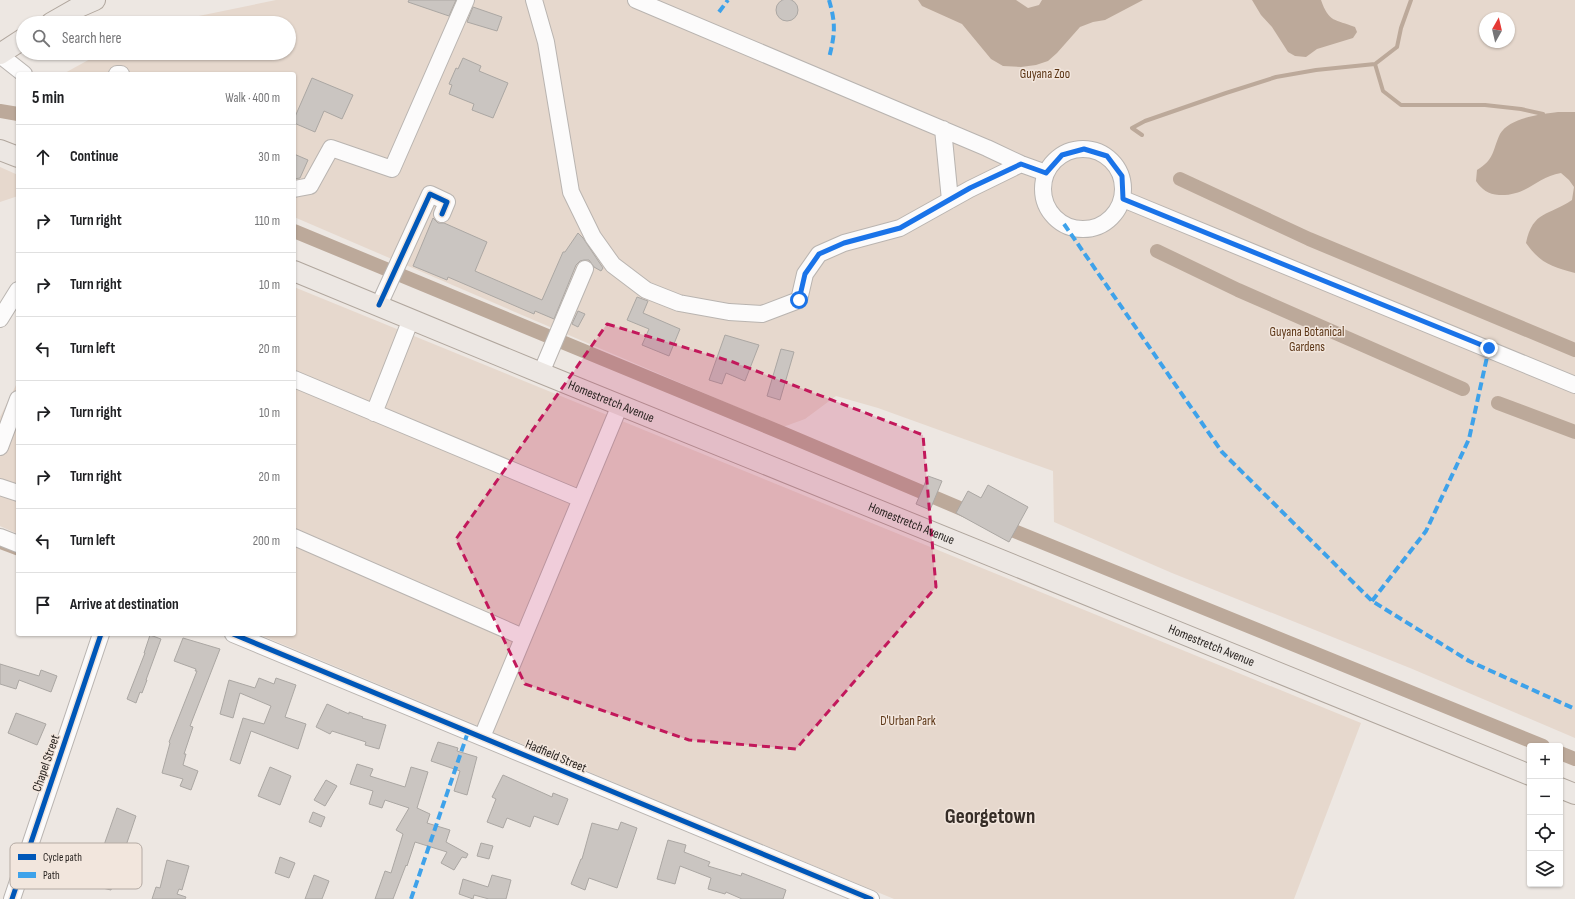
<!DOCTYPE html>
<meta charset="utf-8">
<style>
body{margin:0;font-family:"Sofia Sans Condensed",sans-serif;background:#f2f2f2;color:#202124}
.controls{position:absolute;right:12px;bottom:12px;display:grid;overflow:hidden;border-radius:4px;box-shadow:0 1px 3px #0004}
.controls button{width:36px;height:36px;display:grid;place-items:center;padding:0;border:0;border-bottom:1px solid #e0e0e0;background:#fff;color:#202124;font:20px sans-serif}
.compass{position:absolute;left:1479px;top:12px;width:36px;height:36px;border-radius:50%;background:#fff;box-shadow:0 1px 3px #0004;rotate:8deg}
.stop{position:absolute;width:12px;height:12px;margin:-9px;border:3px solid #1a73e8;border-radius:50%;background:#fff}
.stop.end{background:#1a73e8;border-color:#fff;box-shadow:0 1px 4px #0008}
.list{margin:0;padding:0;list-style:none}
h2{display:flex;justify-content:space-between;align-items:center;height:52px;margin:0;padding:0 16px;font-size:17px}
h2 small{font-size:13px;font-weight:400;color:#757577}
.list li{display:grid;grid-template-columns:26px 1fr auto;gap:12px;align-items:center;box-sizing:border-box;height:64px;padding:0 16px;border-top:1px solid #e0e0e0}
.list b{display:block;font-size:15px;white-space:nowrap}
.list em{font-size:13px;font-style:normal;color:#757577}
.icon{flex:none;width:22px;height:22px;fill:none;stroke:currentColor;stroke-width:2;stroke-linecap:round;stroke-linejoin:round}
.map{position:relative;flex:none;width:1575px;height:899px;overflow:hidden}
.search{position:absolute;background:#fff;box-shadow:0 1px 3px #0004;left:16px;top:16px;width:280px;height:44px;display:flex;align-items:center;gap:10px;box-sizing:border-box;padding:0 14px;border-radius:22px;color:#757577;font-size:15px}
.panel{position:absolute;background:#fff;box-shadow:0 1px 3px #0004;left:16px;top:72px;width:280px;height:564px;border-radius:4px}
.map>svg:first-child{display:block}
.green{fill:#e6d8cd;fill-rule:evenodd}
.water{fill:#bca99a}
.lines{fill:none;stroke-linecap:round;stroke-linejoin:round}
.stream{stroke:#bca99a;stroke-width:4}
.canal{stroke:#bca99a;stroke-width:14}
.building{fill:#cac5c1;stroke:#aba7a3}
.minor-casing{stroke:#b9b4b0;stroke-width:18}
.major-casing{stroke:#b0a69d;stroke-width:22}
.minor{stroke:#fcfbfb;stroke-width:16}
.major{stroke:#ece7e3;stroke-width:20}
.quiet{stroke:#3ea2ea;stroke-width:4;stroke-dasharray:8 4;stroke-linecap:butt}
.cycleway-casing{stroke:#f2e6dd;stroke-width:8}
.cycleway{stroke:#0057b8;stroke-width:5}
.route{stroke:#1a73e8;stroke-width:5}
.marked{fill:#c2185b;fill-opacity:0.2;stroke:#c2185b;stroke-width:3;stroke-dasharray:8 5;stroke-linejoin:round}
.labels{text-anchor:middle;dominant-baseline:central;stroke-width:3;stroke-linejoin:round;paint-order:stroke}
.park-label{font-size:13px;fill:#5c3616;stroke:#f2e6dd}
.street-label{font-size:13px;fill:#231e1b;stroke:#f2e6dd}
.town-label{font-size:21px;font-weight:bold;fill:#362d27;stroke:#f2e6dd}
.key{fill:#f2e6dd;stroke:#b4aaa3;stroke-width:1}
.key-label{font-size:11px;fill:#231e1b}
</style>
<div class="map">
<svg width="1575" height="899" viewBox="0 0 1575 899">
<rect width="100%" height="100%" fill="#ede7e2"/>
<path class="green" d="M 276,0 L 1575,0 L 1575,738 L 1410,668 L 1172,573 L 1054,522 L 1053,471 L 878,408 L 836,396 L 805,419 L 783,427 L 294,217 L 294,74 L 63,74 L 101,53 L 289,53 L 289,23 L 174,23 L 184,19 ZM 1485,18 L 1509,18 L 1509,42 L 1485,42 Z
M 0,167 L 18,175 L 18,196 L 0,202 Z
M 294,287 L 1361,723 L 1294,899 L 894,899 L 258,634 L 294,634 Z
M 18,381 L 18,534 L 0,526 L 0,417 Z"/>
<path class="water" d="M 918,0 L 1016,0 L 1028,8 L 1039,5 L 1042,0 L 1143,0 L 1105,20 L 1093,22 L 1080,27 L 1057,53 L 1048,61 L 1036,65 L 1021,67 L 1003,66 L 991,59 L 962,24 L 922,6 Z
M 1252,0 L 1321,0 C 1329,23 1335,19 1355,27 L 1357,32 L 1353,38 L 1317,49 L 1306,57 L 1295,56 L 1288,52 L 1272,27 L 1261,15 Z
M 1558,112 L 1575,112 L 1575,273 C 1552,267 1540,263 1526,243 C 1533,210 1549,216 1572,200 L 1574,187 L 1569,180 L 1561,173 C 1536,177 1528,196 1499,195 C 1488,194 1482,190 1476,181 L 1477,170 C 1495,159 1492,151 1500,134 C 1509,118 1541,114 1558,112 Z"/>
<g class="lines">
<path class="stream" d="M 1375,64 L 1383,91 L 1401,105 L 1485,105 L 1521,109 L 1543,114
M 1142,135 L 1132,128 L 1145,121 L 1226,93 L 1276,77 L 1316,70 L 1375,64 L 1397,47 L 1401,28 L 1411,0
M 0,547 L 18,554"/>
<path class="canal" d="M 0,111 L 18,114
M 1180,179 L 1309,239 L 1575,350
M 294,231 L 787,435 L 976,515
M 1157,251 L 1238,290 L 1463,389
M 1498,403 L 1575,432
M 997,524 L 1543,746
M 1560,753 L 1575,759"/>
</g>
<path class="building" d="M776 10a11 11 0 1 1 22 0a11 11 0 1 1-22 0Z
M 409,0 L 456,0 L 449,16 L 408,2 Z
M 473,7 L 502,17 L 497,31 L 467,22 Z
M 463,58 L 481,66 L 479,71 L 508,83 L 493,118 L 472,110 L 474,104 L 449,94 L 452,85 L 449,84 L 456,68 L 458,69 Z
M 312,78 L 353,95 L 342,119 L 324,111 L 315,132 L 294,123 L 294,119 Z
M 294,154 L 308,160 L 300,178 L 294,179 Z
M 433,218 L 438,223 L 444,223 L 487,242 L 475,271 L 542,300 L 563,252 L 565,252 L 578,233 L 583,238 L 603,268 L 601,271 L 594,267 L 589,260 L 584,260 L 580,261 L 576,265 L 554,319 L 535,311 L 534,314 L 448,277 L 447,280 L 413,266 Z
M 637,297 L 648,301 L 643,313 L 680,329 L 669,356 L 642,345 L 649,329 L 627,320 Z
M 578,311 L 585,314 L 578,327 L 572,324 Z
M 725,335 L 759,345 L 745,381 L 726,373 L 722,384 L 709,380 Z
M 781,349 L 794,352 L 780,400 L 767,396 Z
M 928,476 L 942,481 L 930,510 L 916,504 Z
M 988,485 L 1028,507 L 1009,542 L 956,513 L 968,491 L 981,498 Z
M 150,635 L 161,639 L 146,680 L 147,680 L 142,693 L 140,692 L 136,703 L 127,699 L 145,653 L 144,653 Z
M 183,638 L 220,649 L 190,726 L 193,727 L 184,754 L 186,754 L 183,765 L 198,771 L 191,790 L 180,786 L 183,779 L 162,773 L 170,743 L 169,742 L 197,671 L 195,671 L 196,669 L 174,661 Z
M 0,664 L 39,676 L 41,670 L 57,676 L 51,692 L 19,680 L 16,689 L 0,684 Z
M 259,678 L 274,684 L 276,678 L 296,685 L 285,717 L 306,724 L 298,749 L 251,731 L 240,764 L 230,760 L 243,718 L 264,724 L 271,706 L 240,693 L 233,718 L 220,714 L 229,680 L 255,688 Z
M 327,704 L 349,714 L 349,712 L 363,717 L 362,718 L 386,725 L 379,749 L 365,745 L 366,742 L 332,731 L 330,734 L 316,727 Z
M 16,713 L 46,724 L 37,745 L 8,733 Z
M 438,742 L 458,748 L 457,751 L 477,757 L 467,795 L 454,791 L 460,771 L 431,761 Z
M 357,764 L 373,769 L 370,776 L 405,787 L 411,767 L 428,772 L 417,808 L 430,814 L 427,823 L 450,830 L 446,842 L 468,854 L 466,858 L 462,857 L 454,870 L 441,863 L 447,852 L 415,842 L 407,866 L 406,865 L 393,899 L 375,899 L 385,871 L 391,873 L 403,834 L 396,830 L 409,808 L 385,800 L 382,808 L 369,804 L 373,791 L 350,784 Z
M 270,767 L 291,776 L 280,805 L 258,796 Z
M 503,775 L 552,797 L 553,793 L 568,799 L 558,825 L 534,816 L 530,827 L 507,818 L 503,828 L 487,822 L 496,799 L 492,797 Z
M 326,780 L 337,786 L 325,806 L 314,800 Z
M 117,808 L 136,816 L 111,890 L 90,885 Z
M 313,812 L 325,817 L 321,827 L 309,822 Z
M 621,822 L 637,828 L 617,888 L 589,878 L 585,890 L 571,884 L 581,859 L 582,859 L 592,823 L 618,830 Z
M 668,840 L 686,845 L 684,852 L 710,862 L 708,866 L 741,876 L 742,873 L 786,890 L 783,899 L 742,899 L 726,892 L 725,894 L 708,889 L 711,878 L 680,866 L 675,884 L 657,879 Z
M 481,843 L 493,846 L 489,859 L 477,856 Z
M 280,857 L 295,863 L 289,878 L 275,873 Z
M 167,860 L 189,866 L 182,890 L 179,889 L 177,894 L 186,897 L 185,899 L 152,899 L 156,887 L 160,888 Z
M 314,875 L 329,881 L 322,899 L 305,899 Z
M 492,875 L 511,880 L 506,899 L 489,899 L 474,895 L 473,899 L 459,894 L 463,879 L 488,887 Z"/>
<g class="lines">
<defs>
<path id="minor" d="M 534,0 L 546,42 L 571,192 L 593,237 L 613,265 L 646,290 L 679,303 L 729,312 L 762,314 L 799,300 L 805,274 L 819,254 L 844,243 L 900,228 L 970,189 L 1021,164
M 636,0 L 987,148 L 1021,164 L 1046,173
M 0,55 L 24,74
M 117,74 L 121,74
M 943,129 L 950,200
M1043 189a40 40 0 1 1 80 0a40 40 0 1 1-80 0Z
M 294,189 L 310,186 L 331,148 L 392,169 L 466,0
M 1123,199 L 1575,385
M 379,305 L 430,194 L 447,202 L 442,214
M 0,319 L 18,290
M 541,373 L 585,269
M 294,379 L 581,499
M 374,413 L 411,319
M 0,447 L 18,399
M 0,487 L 18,493
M 0,537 L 18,544
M 294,537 L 523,637
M 233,634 L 871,899
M 482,737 L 620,405
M 12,899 L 101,634"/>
<g id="major">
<path d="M 51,23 L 79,7 L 95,0"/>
<path d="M 0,54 L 23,39"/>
<path d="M 0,150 L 18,157"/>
<path id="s1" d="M 294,271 L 541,373 L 1530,775"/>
<path d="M 1560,788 L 1575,794"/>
</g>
</defs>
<use href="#minor" class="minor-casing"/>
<use href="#major" class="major-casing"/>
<use href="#minor" class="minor"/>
<use href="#major" class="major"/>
<path class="quiet" d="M 829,0 C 836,24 835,34 829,58
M 719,12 L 728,0
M 1064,224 L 1222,452 L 1372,601 L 1469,661 L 1575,709
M 1372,601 L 1426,531 L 1469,439 L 1489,348
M 411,899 L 468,732"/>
<defs>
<path id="cycleway" d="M 379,305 L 430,194 L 447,202 L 442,214
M 233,634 L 871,899
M 12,899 L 101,634"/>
</defs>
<use href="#cycleway" class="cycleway-casing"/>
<use href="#cycleway" class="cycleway"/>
</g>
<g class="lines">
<path class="route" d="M 799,300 L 805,274 L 819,254 L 844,243 L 900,228 L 970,188 L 1021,164 L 1046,173 L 1062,155 L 1084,149 L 1107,156 L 1122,176 L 1123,199 L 1489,348"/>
</g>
<path class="marked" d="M 607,324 L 733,362 L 923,435 L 936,587 L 796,749 L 689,740 L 525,684 L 456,539 Z"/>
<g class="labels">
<g class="park-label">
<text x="1045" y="74">Guyana Zoo</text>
<text x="1307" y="332">Guyana Botanical<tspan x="1307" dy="15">Gardens</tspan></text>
<text x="908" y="721">D'Urban Park</text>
</g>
<g class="street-label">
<text stroke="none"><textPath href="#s1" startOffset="343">Homestretch Avenue</textPath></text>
<text stroke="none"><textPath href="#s1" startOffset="667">Homestretch Avenue</textPath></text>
<text stroke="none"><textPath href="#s1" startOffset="991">Homestretch Avenue</textPath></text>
<text transform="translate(556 756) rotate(23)">Hadfield Street</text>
<text transform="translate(46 763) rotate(-71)">Chapel Street</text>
</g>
<g class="town-label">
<text x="990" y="816">Georgetown</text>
</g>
</g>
<rect x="10" y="843" width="132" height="46" rx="6" class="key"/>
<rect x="18" y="854" width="18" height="6" fill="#0057b8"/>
<rect x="18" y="872" width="18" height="6" fill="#3ea2ea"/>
<g class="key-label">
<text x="43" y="861">Cycle path</text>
<text x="43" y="879">Path</text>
</g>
</svg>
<div class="controls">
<button>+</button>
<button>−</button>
<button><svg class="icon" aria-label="locate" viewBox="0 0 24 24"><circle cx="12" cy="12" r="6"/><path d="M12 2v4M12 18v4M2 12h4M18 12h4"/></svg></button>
<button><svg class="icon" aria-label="layers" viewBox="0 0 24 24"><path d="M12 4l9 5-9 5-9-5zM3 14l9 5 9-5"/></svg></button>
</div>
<svg class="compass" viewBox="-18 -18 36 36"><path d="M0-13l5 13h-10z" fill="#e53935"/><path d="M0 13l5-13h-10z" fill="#757577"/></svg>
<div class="stop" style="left:799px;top:300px"></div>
<div class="stop end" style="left:1489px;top:348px"></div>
<div class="search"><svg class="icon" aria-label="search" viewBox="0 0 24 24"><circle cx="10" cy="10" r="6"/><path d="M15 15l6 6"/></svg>Search here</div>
<section class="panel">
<h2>5 min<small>Walk · 400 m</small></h2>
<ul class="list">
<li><svg class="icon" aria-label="ahead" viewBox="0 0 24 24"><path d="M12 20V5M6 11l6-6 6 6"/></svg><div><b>Continue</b></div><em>30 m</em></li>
<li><svg class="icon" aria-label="right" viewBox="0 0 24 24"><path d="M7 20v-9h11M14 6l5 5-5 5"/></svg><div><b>Turn right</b></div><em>110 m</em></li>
<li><svg class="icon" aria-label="right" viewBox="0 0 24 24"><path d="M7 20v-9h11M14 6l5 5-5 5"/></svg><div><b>Turn right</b></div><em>10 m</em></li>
<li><svg class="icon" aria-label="left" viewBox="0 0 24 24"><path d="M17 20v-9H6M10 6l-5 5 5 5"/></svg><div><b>Turn left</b></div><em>20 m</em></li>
<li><svg class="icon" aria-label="right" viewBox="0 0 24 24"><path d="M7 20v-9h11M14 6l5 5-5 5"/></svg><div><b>Turn right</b></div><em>10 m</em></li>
<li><svg class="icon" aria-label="right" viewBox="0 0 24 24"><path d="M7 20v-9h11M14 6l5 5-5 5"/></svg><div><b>Turn right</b></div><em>20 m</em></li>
<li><svg class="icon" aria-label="left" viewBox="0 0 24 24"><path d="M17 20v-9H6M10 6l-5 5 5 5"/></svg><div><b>Turn left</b></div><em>200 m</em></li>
<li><svg class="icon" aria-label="arrive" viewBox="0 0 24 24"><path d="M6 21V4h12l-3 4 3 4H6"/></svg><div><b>Arrive at destination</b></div></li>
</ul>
</section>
</div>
